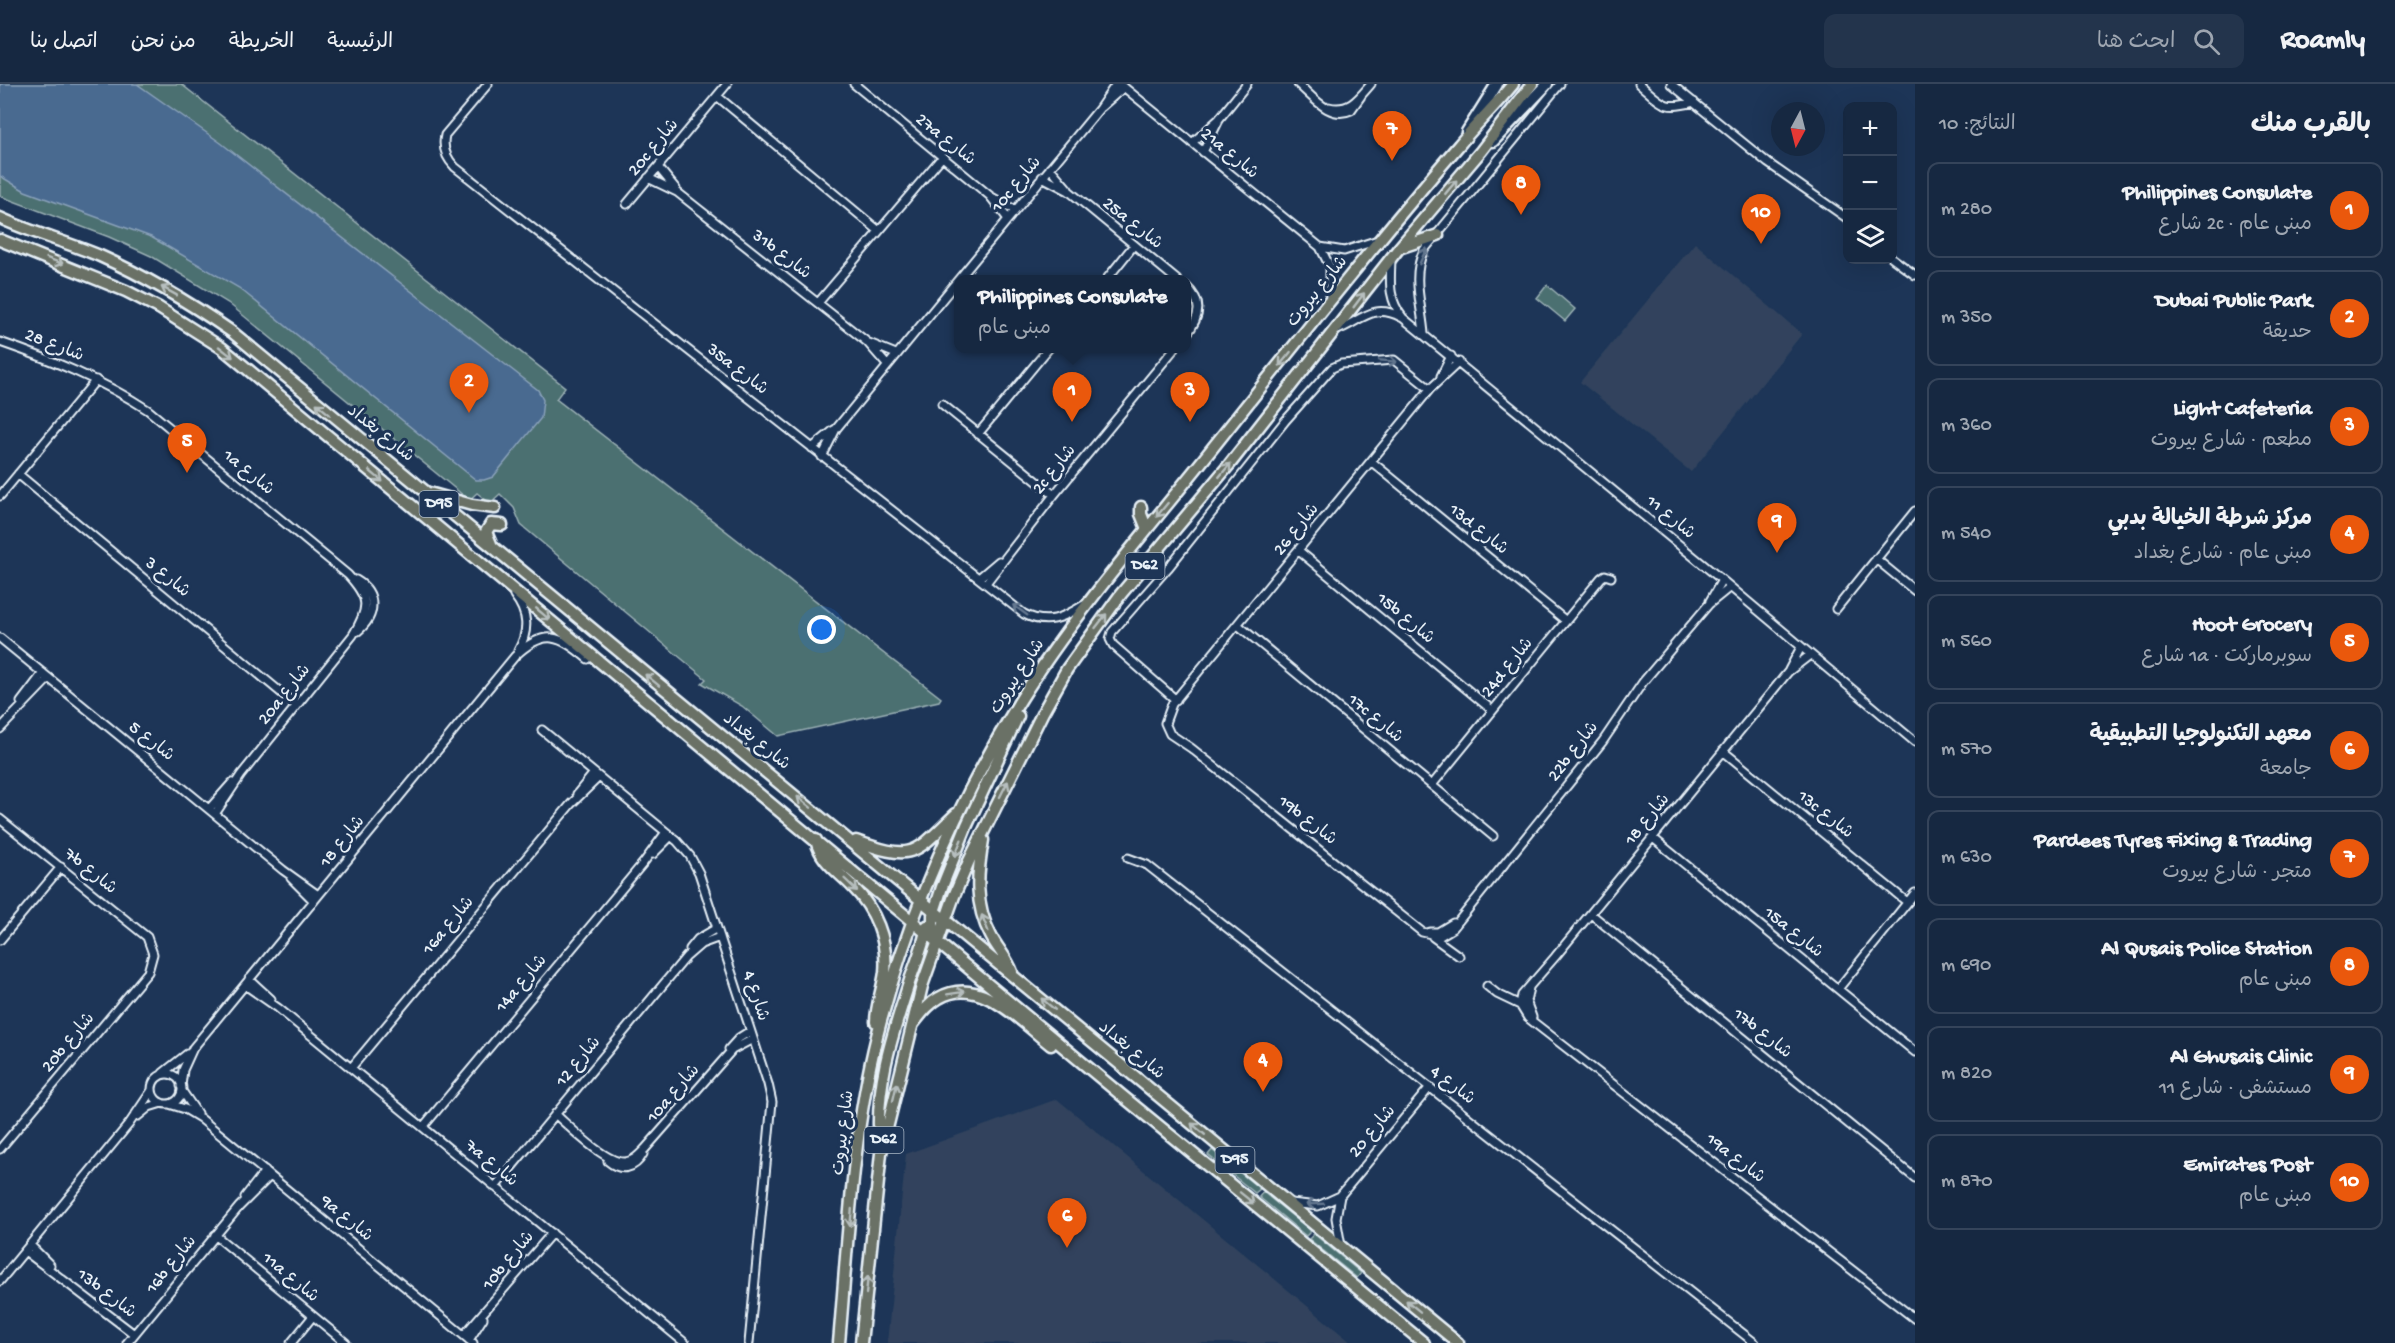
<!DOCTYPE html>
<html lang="ar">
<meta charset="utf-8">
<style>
body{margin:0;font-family:"Gochi Hand","Playpen Sans Arabic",sans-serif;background:#23344c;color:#f1f3f6;direction:rtl}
.controls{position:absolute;right:18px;top:18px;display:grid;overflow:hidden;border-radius:12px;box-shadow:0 6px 24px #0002}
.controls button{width:54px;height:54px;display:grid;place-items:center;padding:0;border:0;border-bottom:2px solid #35445a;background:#162841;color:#f1f3f6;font:30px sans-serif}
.compass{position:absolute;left:1771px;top:18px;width:54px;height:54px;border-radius:50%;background:#162841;box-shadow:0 6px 24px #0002;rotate:187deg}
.you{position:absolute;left:822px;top:546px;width:21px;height:21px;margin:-15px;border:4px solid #fff;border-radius:50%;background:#1a73e8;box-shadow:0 0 0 9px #1a73e833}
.badge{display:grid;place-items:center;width:39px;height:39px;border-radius:50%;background:#ea580c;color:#fff;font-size:20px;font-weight:700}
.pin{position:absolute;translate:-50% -50px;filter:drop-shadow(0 2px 3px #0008)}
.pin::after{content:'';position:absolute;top:32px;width:21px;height:18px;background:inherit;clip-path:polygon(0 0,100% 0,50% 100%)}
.popup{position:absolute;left:954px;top:191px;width:237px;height:78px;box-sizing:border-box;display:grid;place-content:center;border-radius:12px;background:#162841;filter:drop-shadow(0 2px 4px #0005);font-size:20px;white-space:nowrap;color:#9ea6b1}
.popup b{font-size:22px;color:#f1f3f6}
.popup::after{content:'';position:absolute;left:50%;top:100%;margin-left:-12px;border:12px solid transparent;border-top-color:#162841}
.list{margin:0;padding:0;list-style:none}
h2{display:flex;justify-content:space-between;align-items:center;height:78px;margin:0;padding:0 24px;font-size:26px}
h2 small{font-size:20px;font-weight:400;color:#9ea6b1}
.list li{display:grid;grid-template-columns:39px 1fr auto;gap:18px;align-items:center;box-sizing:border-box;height:96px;margin:0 12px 12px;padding:0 12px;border:2px solid #35445a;border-radius:12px}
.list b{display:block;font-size:22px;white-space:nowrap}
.list p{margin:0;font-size:20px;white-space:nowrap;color:#9ea6b1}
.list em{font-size:20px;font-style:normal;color:#9ea6b1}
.icon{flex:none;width:33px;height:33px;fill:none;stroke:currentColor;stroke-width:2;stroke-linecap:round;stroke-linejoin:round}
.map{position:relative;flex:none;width:1915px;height:1259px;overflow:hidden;direction:ltr}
header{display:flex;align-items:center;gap:36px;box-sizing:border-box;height:84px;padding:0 30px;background:#162841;border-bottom:2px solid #35445a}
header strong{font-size:28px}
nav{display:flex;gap:33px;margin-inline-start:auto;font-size:21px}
.search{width:420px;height:54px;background:#23344c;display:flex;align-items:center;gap:15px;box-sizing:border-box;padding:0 21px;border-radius:12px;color:#9ea6b1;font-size:22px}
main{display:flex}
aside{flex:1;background:#162841}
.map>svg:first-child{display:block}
.built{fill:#30435d}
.green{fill:#4c6f71;stroke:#9ab0b4;stroke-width:1.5}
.water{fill:#4a6b90;stroke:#89a1ba;stroke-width:1.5}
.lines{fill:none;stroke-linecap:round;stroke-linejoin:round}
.street-casing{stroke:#e8f1f8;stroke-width:11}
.secondary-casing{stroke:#e8f1f8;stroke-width:15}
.primary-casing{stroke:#e8f1f8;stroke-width:15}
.street{stroke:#1d3557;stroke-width:7}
.secondary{stroke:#1d3557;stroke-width:10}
.primary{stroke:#6a7166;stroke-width:10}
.oneway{stroke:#b6bebe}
.oneway2{stroke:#64778f}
.labels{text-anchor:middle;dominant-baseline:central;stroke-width:6;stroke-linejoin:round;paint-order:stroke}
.shield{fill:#1d3557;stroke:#abb9c8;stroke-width:1.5}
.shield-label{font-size:16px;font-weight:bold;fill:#e8f1f8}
.street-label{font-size:18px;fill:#e8f1f8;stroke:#1d3557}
</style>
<header>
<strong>Roamly</strong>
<div class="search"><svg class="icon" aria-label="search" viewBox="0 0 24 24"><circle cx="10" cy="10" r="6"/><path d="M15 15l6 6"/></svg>ابحث هنا</div>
<nav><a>الرئيسية</a><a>الخريطة</a><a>من نحن</a><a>اتصل بنا</a></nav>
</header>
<main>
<aside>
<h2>بالقرب منك<small>النتائج: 10</small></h2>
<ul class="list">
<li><span class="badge">1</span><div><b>Philippines Consulate</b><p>مبنى عام · 2c شارع</p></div><em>280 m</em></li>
<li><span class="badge">2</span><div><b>Dubai Public Park</b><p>حديقة</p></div><em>350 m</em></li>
<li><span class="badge">3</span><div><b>Light Cafeteria</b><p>مطعم · شارع بيروت</p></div><em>360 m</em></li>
<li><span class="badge">4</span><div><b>مركز شرطة الخيالة بدبي</b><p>مبنى عام · شارع بغداد</p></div><em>540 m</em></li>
<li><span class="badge">5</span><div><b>Hoot Grocery</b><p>سوبرماركت · 1a شارع</p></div><em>560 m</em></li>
<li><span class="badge">6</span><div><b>معهد التكنولوجيا التطبيقية</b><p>جامعة</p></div><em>570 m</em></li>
<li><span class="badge">7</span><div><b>Pardees Tyres Fixing &amp; Trading</b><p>متجر · شارع بيروت</p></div><em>630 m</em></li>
<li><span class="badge">8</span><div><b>Al Qusais Police Station</b><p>مبنى عام</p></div><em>690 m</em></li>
<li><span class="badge">9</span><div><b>Al Ghusais Clinic</b><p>مستشفى · شارع 11</p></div><em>820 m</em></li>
<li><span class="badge">10</span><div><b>Emirates Post</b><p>مبنى عام</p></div><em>870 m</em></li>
</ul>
</aside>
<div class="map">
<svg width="1915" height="1259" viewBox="0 0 1915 1259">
<rect width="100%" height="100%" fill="#1d3557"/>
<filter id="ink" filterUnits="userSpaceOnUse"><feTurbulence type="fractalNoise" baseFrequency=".0167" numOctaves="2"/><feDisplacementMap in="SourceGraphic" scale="12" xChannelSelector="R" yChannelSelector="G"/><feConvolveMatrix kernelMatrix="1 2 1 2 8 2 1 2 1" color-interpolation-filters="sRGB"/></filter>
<g filter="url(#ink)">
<path class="built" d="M 1695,159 L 1802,250 L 1691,388 L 1580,298 Z
M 1057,1015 L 1352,1259 L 887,1259 L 906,1070 Z"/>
<path class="green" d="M 0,0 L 181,0 L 565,303 L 556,315 L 941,614 L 939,617 L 778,652 L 742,622 L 702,599 L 706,595 L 521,441 L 514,424 L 500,410 L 490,419 L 477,409 L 469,416 L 228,219 L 151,172 L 109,153 L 0,112 Z
M 1547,201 L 1575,225 L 1565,237 L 1537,214 Z
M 1212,1066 L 1260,1105 L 1255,1109 L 1208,1071 Z
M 1263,1108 L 1311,1147 L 1306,1152 L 1259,1113 Z
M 1314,1150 L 1361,1189 L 1357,1194 L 1309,1155 Z"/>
<path class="water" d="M 0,0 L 137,0 L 221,59 L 538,306 L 543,316 L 541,334 L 493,393 L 484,396 L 476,396 L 239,204 L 151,153 L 25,107 L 0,92 Z"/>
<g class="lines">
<defs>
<path id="street" d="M 488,0 L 445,51 C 442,64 446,74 455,83 L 1024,530 C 1047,542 1063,534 1084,521
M 854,0 L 990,112 L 1015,126
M 1120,0 L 1320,163 L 1330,183 L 1330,215
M 1298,0 C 1313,13 1330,36 1351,26 L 1361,12
M 1639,0 C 1662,19 1663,27 1694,18
M 1671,0 L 1768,79 L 1848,135
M 717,12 L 879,147
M 1101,23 L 1124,3
M 1329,23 C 1350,28 1359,14 1371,0
M 1192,59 L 1219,35 L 1247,0
M 1203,68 L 1218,38
M 658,83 L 676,105
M 1050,84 L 1068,105
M 1042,93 L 1069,107 L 1177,196
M 648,94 L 677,108 L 867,258 L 887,281
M 990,112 L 1008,135
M 627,120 L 727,0
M 1320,163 L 1344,167 L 1378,156
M 1892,174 L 1915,191
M 1391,176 C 1390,199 1388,215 1403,234 L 1722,496 L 1915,658
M 958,196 L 1099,25 L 1116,0
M 1106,196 L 1134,161
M 1186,202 C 1204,218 1200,234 1186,251
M 818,219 L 942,73
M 1335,247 C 1361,238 1371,218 1401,233
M 1424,250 C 1422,222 1411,192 1424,166 L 1560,0
M 0,258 C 52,276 102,296 148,326 L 348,491 C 369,514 370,523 353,551 L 241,691 L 215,730
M 869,259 L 896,270
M 1459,278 L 1430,305 L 1172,620 L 1165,639 L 1170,650 L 1191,664 L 1422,848 L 1440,852 L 1453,844 L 1603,657 L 1643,598 L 1709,520 L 1730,503
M 1441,292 L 1451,272
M 942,320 L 1054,411
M 978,350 L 1049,264
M 812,364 L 834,346
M 822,373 L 836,345 L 958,196
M 1372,378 L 1566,537
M 18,390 L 296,621
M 0,412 L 96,296
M 1299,467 L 1492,626
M 1876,475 L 1915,507
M 979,494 L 999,477
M 356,496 C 378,509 376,532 358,547
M 986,499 L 1054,411 L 1175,264
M 514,511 C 529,530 529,547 518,567
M 1710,517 L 1722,496
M 1836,525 L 1915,427
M 1238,541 L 1493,752
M 0,554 L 283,786 L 318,811
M 1810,571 L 1788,588 L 1555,873 L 1522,911 L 1520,921 L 1528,934 L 1915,1235
M 1789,586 L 1801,563
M 1176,616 L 1113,561 L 1110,555 L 1112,548 L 1168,484 L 1285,337 L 1332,284 L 1341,280 L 1394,276 L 1430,305
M 21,618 L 43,589
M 0,645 L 49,594
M 542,646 L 677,757 L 690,772 L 699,789 L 768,1000 L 772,1018 L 749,1259
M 1723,667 L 1907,818
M 1432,701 L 1601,494 L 1605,491 L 1611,493
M 577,710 L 594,689
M 209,725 L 232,699
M 0,735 L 147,853 L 153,870 L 148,888 L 0,1065
M 1653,754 L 1915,968
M 653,770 L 671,752
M 1128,774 L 1147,781 L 1755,1259
M 291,794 L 314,817
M 1591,830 L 1915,1094
M 1430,848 L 1438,848 L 1453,839
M 1433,853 L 1459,872
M 0,856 L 61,783
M 690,865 L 698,855 L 717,844
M 249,895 L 271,915
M 245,901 L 278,924 L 685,1259
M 1487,902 L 1497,910 L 1520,921
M 1529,904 L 1526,917 L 1532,933
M 1838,905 L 1915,809
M 729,965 L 739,954 L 750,947
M 351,984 L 571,720 L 599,693
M 163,989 L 187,970
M152 1005a15 15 0 1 1 30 0a15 15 0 1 1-30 0Z
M 181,1002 L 183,986 L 193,964 L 515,572 C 545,544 559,551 588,575
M 182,1007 L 197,1029
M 169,1020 L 185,1025 L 200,1034 L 473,1259
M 555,1030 C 569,1042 606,1080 625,1078 C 634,1077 639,1071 645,1065 L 732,966 L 753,955
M 138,1032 L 149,1023 L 162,1019
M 423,1043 L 644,778 L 666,748
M 608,1077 C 621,1088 635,1085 643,1070
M 495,1103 L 686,873 L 701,860 L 720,853
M 1340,1112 L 1336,1134 L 1341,1162
M 245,1113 L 265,1087
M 1291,1119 L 1318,1122 L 1340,1112 L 1430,1003
M 215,1151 L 346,1259
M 30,1161 L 50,1181
M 25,1167 L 134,1250
M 0,1197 L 129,1040 L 152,1006
M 464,1251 L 552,1149
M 469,1256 L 483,1234
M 127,1259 L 239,1123 L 270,1092
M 291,1259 L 313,1232"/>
<path id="secondary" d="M 1467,48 L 1497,0
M 1493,57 L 1547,0"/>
<path id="primary" d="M 0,134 C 32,149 67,158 100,172 C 147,193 190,219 232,248 L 1458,1259
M 0,156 L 126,207 L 159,224 L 222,264 L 1120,1010 L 1424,1259
M 1399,164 L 1438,151
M 429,409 L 472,421 L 495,424
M 1141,423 L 1141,430 L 1147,445
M 491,460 L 486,448 L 491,440 L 502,441
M 816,756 C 821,778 838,787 853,803 C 875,825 888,856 885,888 C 883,905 876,921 876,938
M 983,756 C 977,790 974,820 991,852 C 997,864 1007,874 1012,888
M 856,757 C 915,778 914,770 956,730
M 936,857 L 933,842 L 933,831 L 942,803 L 967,741 L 1018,632
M 913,940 C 921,930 928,920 939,914 C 980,890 1021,938 1051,961
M 880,1060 C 874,1004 893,949 910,896 C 916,879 924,860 927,842
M 839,1259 C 848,1157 852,1052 877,952 C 907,834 957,719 1021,615 C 1073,532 1138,457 1199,381 C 1285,273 1370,165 1459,61 C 1476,40 1496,21 1513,0
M 861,1259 L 881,1069 L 922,902 L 954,812 L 969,777 L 1043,628 L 1067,585 L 1121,510 L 1229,381 L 1399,164 L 1481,67 L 1532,0"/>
</defs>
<use href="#street" class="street-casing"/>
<use href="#secondary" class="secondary-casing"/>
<use href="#primary" class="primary-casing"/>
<use href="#street" class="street"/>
<use href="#secondary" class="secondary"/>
<use href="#primary" class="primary"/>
</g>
<defs><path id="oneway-shaft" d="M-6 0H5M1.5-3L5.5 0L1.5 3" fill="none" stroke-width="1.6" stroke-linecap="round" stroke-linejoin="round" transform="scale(1.5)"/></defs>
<g class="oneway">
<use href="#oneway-shaft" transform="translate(1451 103) rotate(-50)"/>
<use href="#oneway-shaft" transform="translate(55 177) rotate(20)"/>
<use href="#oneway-shaft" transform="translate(169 207) rotate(-151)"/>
<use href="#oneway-shaft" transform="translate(1359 216) rotate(-53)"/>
<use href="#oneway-shaft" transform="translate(226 268) rotate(38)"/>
<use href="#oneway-shaft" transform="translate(1285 275) rotate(129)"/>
<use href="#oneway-shaft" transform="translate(323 325) rotate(-140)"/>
<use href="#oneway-shaft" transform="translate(1225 386) rotate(-50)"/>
<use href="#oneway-shaft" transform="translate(376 392) rotate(40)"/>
<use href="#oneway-shaft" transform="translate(1162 426) rotate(129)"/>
<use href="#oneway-shaft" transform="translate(543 530) rotate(40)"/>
<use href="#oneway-shaft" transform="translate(1101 537) rotate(-52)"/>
<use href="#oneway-shaft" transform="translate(652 596) rotate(-141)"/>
<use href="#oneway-shaft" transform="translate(1004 705) rotate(-63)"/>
<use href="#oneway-shaft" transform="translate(804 718) rotate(-141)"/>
<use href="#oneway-shaft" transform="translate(958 764) rotate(112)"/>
<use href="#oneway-shaft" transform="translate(851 801) rotate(44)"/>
<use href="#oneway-shaft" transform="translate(985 839) rotate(-112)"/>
<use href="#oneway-shaft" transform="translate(956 909) rotate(-9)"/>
<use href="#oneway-shaft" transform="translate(1048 920) rotate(-140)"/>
<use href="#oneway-shaft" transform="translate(895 1008) rotate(-77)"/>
<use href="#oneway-shaft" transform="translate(1198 1045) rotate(-140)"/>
<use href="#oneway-shaft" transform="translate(1247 1114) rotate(39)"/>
<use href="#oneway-shaft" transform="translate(851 1134) rotate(95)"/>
<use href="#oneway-shaft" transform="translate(867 1201) rotate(-84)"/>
<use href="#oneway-shaft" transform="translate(1413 1222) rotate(-141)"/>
</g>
<g class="oneway2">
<use href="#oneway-shaft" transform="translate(1423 172) rotate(-66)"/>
<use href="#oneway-shaft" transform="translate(1388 277) rotate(5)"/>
<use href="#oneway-shaft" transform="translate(1020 526) rotate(-144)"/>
<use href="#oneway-shaft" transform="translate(1315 1120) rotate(178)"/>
</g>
</g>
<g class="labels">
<g class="shield">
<rect x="419.5" y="407" width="39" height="26" rx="4.5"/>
<rect x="1125.5" y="469" width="39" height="26" rx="4.5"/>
<rect x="864.5" y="1043" width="39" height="26" rx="4.5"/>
<rect x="1215.5" y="1063" width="39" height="26" rx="4.5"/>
</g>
<g class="shield-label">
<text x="439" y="420">D95</text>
<text x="1145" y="482">D62</text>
<text x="884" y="1056">D62</text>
<text x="1235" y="1076">D95</text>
</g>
<g class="street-label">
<text transform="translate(945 56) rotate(39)">27a شارع</text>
<text transform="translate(654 64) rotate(-50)">20c شارع</text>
<text transform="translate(1229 70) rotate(40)">21a شارع</text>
<text transform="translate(1017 101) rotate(-50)">10c شارع</text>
<text transform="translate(1132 140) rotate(39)">25a شارع</text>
<text transform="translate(781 171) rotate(38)">31b شارع</text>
<text transform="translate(1318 208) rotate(-51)">شارع بيروت</text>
<text transform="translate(54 262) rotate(22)">شارع 28</text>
<text transform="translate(737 286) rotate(38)">35a شارع</text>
<text transform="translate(380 350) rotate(39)">شارع بغداد</text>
<text transform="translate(1055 386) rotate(-51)">2c شارع</text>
<text transform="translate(248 389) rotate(40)">1a شارع</text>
<text transform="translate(1670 434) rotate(40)">شارع 11</text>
<text transform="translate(1297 446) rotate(-51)">شارع 26</text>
<text transform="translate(1478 446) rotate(39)">13d شارع</text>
<text transform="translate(167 494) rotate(40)">شارع 3</text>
<text transform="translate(1405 535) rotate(40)">15b شارع</text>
<text transform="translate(1508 584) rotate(-51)">24d شارع</text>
<text transform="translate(1018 593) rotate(-57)">شارع بيروت</text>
<text transform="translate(285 611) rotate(-51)">20a شارع</text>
<text transform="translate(1375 635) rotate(40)">17c شارع</text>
<text transform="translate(151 658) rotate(39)">شارع 5</text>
<text transform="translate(756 658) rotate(39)">شارع بغداد</text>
<text transform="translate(1574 668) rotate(-52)">22b شارع</text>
<text transform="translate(1825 731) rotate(39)">13c شارع</text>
<text transform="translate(1648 736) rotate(-51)">شارع 18</text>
<text transform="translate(1307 737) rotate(38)">19b شارع</text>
<text transform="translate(343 758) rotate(-51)">شارع 18</text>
<text transform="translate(90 788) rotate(39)">7b شارع</text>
<text transform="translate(449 842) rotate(-50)">16a شارع</text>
<text transform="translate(1793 849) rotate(39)">15a شارع</text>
<text transform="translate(522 900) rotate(-50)">14a شارع</text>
<text transform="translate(755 912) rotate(72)">شارع 4</text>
<text transform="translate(1762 950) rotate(39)">17b شارع</text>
<text transform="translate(69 959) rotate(-50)">20b شارع</text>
<text transform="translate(1131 967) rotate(40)">شارع بغداد</text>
<text transform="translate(579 978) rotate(-50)">شارع 12</text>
<text transform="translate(1452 1002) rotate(38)">شارع 4</text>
<text transform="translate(674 1010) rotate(-49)">10a شارع</text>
<text transform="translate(1373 1048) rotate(-50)">شارع 20</text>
<text transform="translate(844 1049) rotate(-83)">شارع بيروت</text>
<text transform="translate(1735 1075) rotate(38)">19a شارع</text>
<text transform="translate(491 1080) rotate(40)">7a شارع</text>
<text transform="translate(346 1135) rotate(40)">9a شارع</text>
<text transform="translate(509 1177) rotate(-50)">10b شارع</text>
<text transform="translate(172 1181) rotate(-51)">16b شارع</text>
<text transform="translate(290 1194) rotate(40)">11a شارع</text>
<text transform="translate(106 1210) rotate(38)">13b شارع</text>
</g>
</g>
</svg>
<div class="controls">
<button>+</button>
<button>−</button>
<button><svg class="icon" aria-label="layers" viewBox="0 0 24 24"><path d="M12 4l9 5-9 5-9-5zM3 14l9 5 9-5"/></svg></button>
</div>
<svg class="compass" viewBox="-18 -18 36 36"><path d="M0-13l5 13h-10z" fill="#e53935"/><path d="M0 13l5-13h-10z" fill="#9ea6b1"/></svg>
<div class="you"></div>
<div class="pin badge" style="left:1072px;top:338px">1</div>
<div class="popup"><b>Philippines Consulate</b>مبنى عام</div>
<div class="pin badge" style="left:469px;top:329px">2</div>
<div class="pin badge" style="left:1190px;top:338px">3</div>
<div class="pin badge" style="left:1263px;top:1008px">4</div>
<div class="pin badge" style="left:187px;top:389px">5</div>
<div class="pin badge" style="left:1067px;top:1164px">6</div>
<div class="pin badge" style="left:1392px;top:77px">7</div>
<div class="pin badge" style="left:1521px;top:131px">8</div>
<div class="pin badge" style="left:1777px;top:469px">9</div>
<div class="pin badge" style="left:1761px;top:160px">10</div>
</div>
</main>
